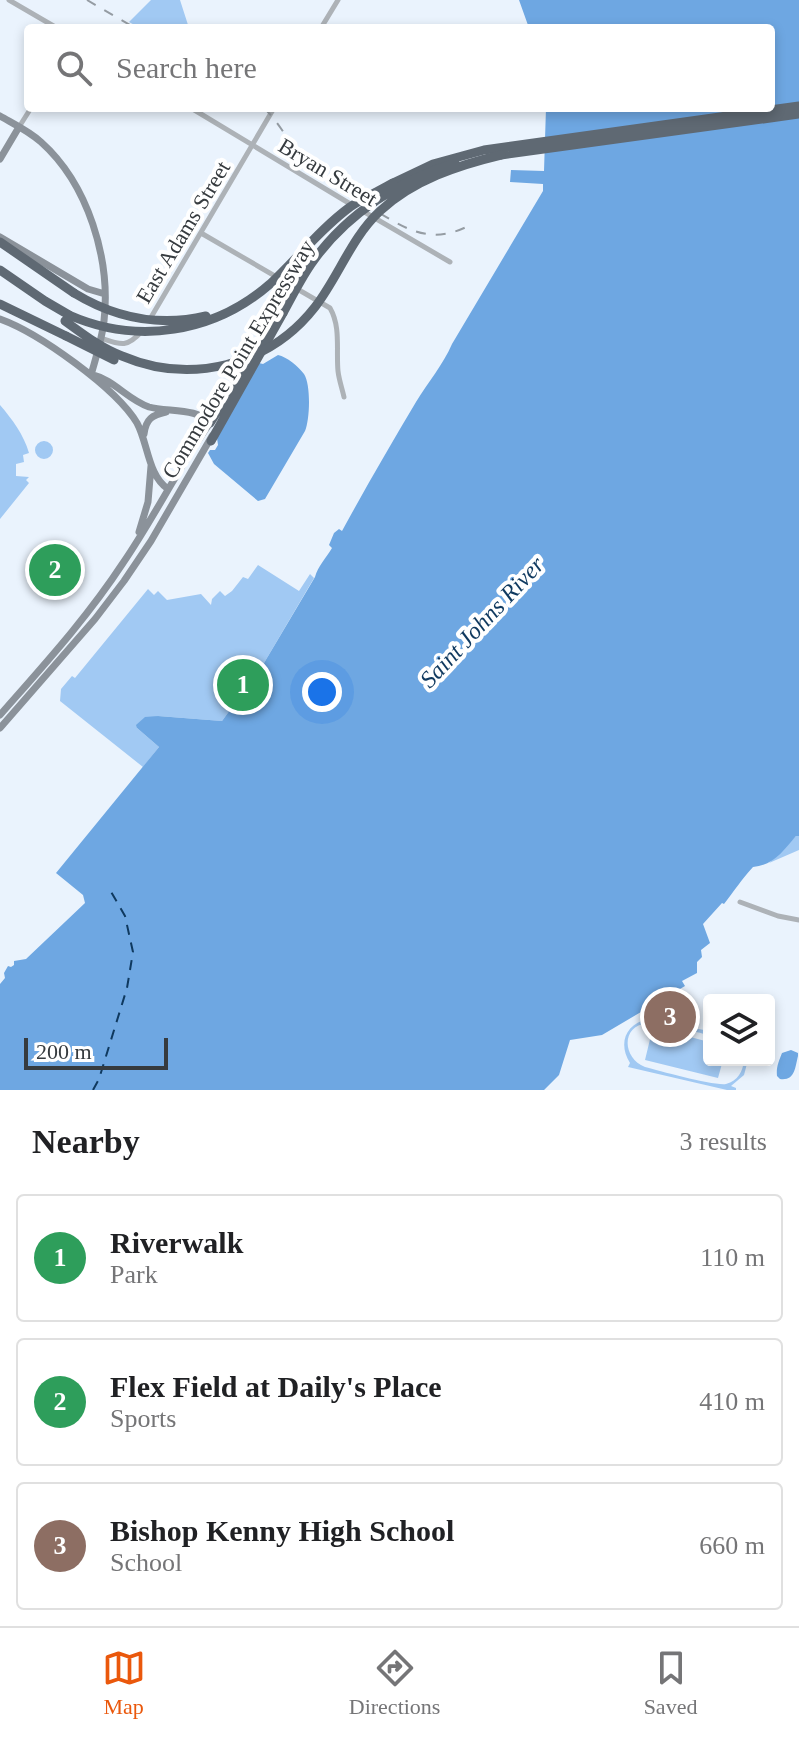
<!DOCTYPE html>
<style>
body{margin:0;font-family:Georgia,serif;background:#f2f2f2;color:#202124}
.controls{position:absolute;right:24px;bottom:24px;display:grid;overflow:hidden;border-radius:8px;box-shadow:0 4px 12px #0003}
.controls button{width:72px;height:72px;display:grid;place-items:center;padding:0;border:0;border-bottom:2px solid #e0e0e0;background:#fff;color:#202124;font:40px sans-serif}
.scale{position:absolute;left:24px;bottom:20px;width:144px;box-sizing:border-box;padding-left:8px;border:4px solid #363b3f;border-top:0;font-size:22px;line-height:28px;white-space:nowrap;color:#363b3f;-webkit-text-stroke:6px #fff;paint-order:stroke}
.you{position:absolute;left:322px;top:692px;width:28px;height:28px;margin:-20px;border:6px solid #fff;border-radius:50%;background:#1a73e8;box-shadow:0 0 0 12px #1a73e833}
.badge{display:grid;place-items:center;width:52px;height:52px;border-radius:50%;background:#ea580c;color:#fff;font-size:26px;font-weight:700}
.pin{position:absolute;translate:-50% -50%;border:4px solid #fff;box-shadow:0 2px 8px #0006}
.list{margin:0;padding:0;list-style:none}
h2{display:flex;justify-content:space-between;align-items:center;height:104px;margin:0;padding:0 32px;font-size:34px}
h2 small{font-size:26px;font-weight:400;color:#757577}
.list li{display:grid;grid-template-columns:52px 1fr auto;gap:24px;align-items:center;box-sizing:border-box;height:128px;margin:0 16px 16px;padding:0 16px;border:2px solid #e0e0e0;border-radius:8px}
.list b{display:block;font-size:30px;white-space:nowrap}
.list p{margin:0;font-size:26px;white-space:nowrap;color:#757577}
.list em{font-size:26px;font-style:normal;color:#757577}
.icon{flex:none;width:44px;height:44px;fill:none;stroke:currentColor;stroke-width:2;stroke-linecap:round;stroke-linejoin:round}
.map{position:relative;flex:none;width:799px;height:1090px;overflow:hidden}
.search{position:absolute;background:#fff;box-shadow:0 4px 12px #0003;left:24px;right:24px;top:24px;height:88px;display:flex;align-items:center;gap:20px;box-sizing:border-box;padding:0 28px;border-radius:8px;color:#757577;font-size:30px}
.sheet{height:536px;background:#fff}
nav{display:flex;justify-content:space-around;align-items:center;box-sizing:border-box;height:112px;border-top:2px solid #e0e0e0;background:#fff;font-size:22px;color:#757577}
nav a{display:grid;justify-items:center;gap:4px}
nav .on{color:#ea580c}
.map>svg:first-child{display:block}
.green{fill:#a1c9f3}
.water{fill:#6ea7e2}
.lines{fill:none;stroke-linecap:round;stroke-linejoin:round}
.ferry{stroke:#0f395f;stroke-width:2;stroke-dasharray:10 8;stroke-linecap:butt}
.street{stroke:#adb2b7;stroke-width:5}
.secondary{stroke:#8b929a;stroke-width:7}
.highway{stroke:#5f6973;stroke-width:9}
.rail{stroke:#959ca3;stroke-width:2;stroke-dasharray:10 10;stroke-linecap:butt}
.highway-bridge{stroke:#5f6973;stroke-width:9}
.labels{text-anchor:middle;dominant-baseline:central;stroke-width:8;stroke-linejoin:round;paint-order:stroke}
.street-label{font-size:22px;fill:#363b3f;stroke:#fff}
.water-label{font-size:24px;font-style:italic;fill:#0f395f;stroke:#fff}
</style>
<div class="map">
<svg width="799" height="1090" viewBox="0 0 799 1090">
<rect width="100%" height="100%" fill="#eaf3fd"/>
<path class="green" d="M 151,0 L 180,0 L 189,28 L 140,28 L 129,22 Z
M 0,405 C 12,419 24,435 29,453 L 23,455 L 24,462 L 16,464 L 16,476 L 29,477 L 26,480 L 29,483 L 0,519 Z
M35 450a9 9 0 1 1 18 0a9 9 0 1 1-18 0Z
M 258,565 L 299,591 L 310,574 L 314,578 L 264,663 L 222,721 L 158,716 L 137,728 L 159,747 L 143,767 L 60,701 L 61,689 L 72,676 L 75,678 L 148,589 L 154,595 L 158,591 L 167,600 L 201,594 L 211,605 L 212,599 L 220,591 L 225,596 L 232,591 L 243,577 L 248,579 Z
M 796,836 L 799,836 L 799,850 L 769,863 Z
M 648,1019 L 709,1031 L 709,1035 C 694,1032 661,1021 647,1023 C 621,1026 622,1058 645,1067 C 660,1071 714,1086 726,1084 C 738,1081 743,1071 744,1060 L 748,1060 L 744,1075 L 731,1086 L 736,1088 L 736,1090 L 727,1090 L 628,1067 L 630,1063 C 618,1044 625,1024 648,1019 Z
M 653,1027 L 709,1042 L 709,1060 L 723,1060 L 718,1078 L 645,1060 Z"/>
<path class="water" d="M 519,0 L 799,0 L 799,836 L 796,836 C 783,851 774,865 753,867 C 742,879 734,891 724,904 L 722,903 L 703,924 L 710,943 L 701,950 L 702,957 L 697,962 L 697,973 L 682,981 L 685,986 L 602,1035 L 570,1040 L 559,1075 L 544,1090 L 0,1090 L 0,984 L 5,978 L 4,973 L 8,966 L 11,967 L 14,965 L 14,961 L 26,959 L 85,903 L 83,895 L 56,873 L 159,747 L 137,728 L 136,725 L 145,717 L 158,716 L 222,721 L 264,663 L 315,577 C 318,566 326,558 332,548 L 329,545 L 334,533 L 339,529 L 342,531 C 366,487 391,444 416,402 C 428,382 443,365 452,344 L 543,191 L 543,184 L 510,182 L 511,170 L 544,171 L 546,108 L 771,108 L 771,28 L 529,28 Z
M 278,355 C 287,357 298,366 304,374 C 311,385 310,419 305,431 L 265,499 L 258,501 L 214,464 L 208,453 L 210,450 L 215,450 L 218,445 L 217,438 L 259,363 L 263,364 Z
M 791,1050 L 798,1053 L 798,1056 C 795,1068 795,1081 780,1079 L 777,1076 C 776,1067 779,1061 782,1053 Z"/>
<g class="lines">
<path class="ferry" d="M 93,1090 L 99,1079 L 127,988 L 133,952 L 125,916 L 110,890"/>
<path class="street" d="M 9,0 L 57,28
M 321,28 L 338,0
M 191,108 L 352,205
M 19,127 L 31,108
M 361,210 L 450,262
M 201,233 L 330,308 C 341,327 336,350 338,371 C 339,380 342,388 344,397
M 150,319 L 274,108
M 101,338 C 121,345 127,348 142,331
M 740,902 L 778,916 L 799,920"/>
<path class="secondary" d="M 0,116 C 14,124 29,131 41,142 C 88,184 111,259 104,321 C 102,339 96,357 91,375
M 0,159 L 19,127
M 0,237 L 88,289 L 105,294
M 0,319 C 39,333 116,388 137,423 C 148,443 148,476 168,489
M 93,375 C 114,380 128,400 149,407 C 167,412 199,408 210,423
M 144,434 C 146,419 152,415 166,412
M 139,532 L 148,502 L 151,466
M 0,715 C 43,666 87,618 123,563 C 154,518 178,468 210,423
M 0,728 L 95,619 L 124,581 L 151,541 L 212,436"/>
<path class="highway" d="M 501,155 L 799,114
M 393,183 L 433,164 L 484,150 L 799,106
M 0,242 L 74,293
M 0,270 L 45,301 L 69,315
M 0,304 L 66,336
M 210,423 L 239,377 L 276,310
M 211,441 L 283,313"/>
<path class="rail" d="M 87,0 L 135,28
M 264,108 C 284,127 294,154 314,173 C 329,184 346,193 363,203 C 401,225 427,249 472,224"/>
<path class="highway-bridge" d="M 74,293 C 115,318 159,327 206,316
M 276,310 L 293,280 L 310,256
M 283,313 C 293,295 302,276 314,260 C 348,213 400,180 455,163
M 69,315 C 137,345 214,333 270,284 C 297,259 320,229 350,207 C 363,198 379,191 393,183
M 65,321 C 83,334 101,348 122,356 C 190,385 269,366 315,307 C 339,276 351,238 380,211 C 413,180 459,165 501,155
M 66,336 L 114,360"/>
</g>
<g class="labels">
<g class="street-label">
<text transform="translate(328 172) rotate(31)">Bryan Street</text>
<text transform="translate(183 232) rotate(-59)">East Adams Street</text>
<text transform="translate(238 359) rotate(-59)">Commodore Point Expressway</text>
</g>
<g class="water-label">
<text transform="translate(482 622) rotate(-47)">Saint Johns River</text>
</g>
</g>
</svg>
<div class="controls">
<button><svg class="icon" aria-label="layers" viewBox="0 0 24 24"><path d="M12 4l9 5-9 5-9-5zM3 14l9 5 9-5"/></svg></button>
</div>
<div class="scale">200 m</div>
<div class="you"></div>
<div class="pin badge" style="left:243px;top:685px;background:#2e9e5b">1</div>
<div class="pin badge" style="left:55px;top:570px;background:#2e9e5b">2</div>
<div class="pin badge" style="left:670px;top:1017px;background:#8d6e63">3</div>
<div class="search"><svg class="icon" aria-label="search" viewBox="0 0 24 24"><circle cx="10" cy="10" r="6"/><path d="M15 15l6 6"/></svg>Search here</div>
</div>
<section class="sheet">
<h2>Nearby<small>3 results</small></h2>
<ul class="list">
<li><span class="badge" style="background:#2e9e5b">1</span><div><b>Riverwalk</b><p>Park</p></div><em>110 m</em></li>
<li><span class="badge" style="background:#2e9e5b">2</span><div><b>Flex Field at Daily's Place</b><p>Sports</p></div><em>410 m</em></li>
<li><span class="badge" style="background:#8d6e63">3</span><div><b>Bishop Kenny High School</b><p>School</p></div><em>660 m</em></li>
</ul>
</section>
<nav>
<a class="on"><svg class="icon" aria-label="map" viewBox="0 0 24 24"><path d="M3 6l6-2 6 2 6-2v14l-6 2-6-2-6 2zM9 4v14M15 6v14"/></svg>Map</a>
<a><svg class="icon" aria-label="directions" viewBox="0 0 24 24"><path d="M12 3l9 9-9 9-9-9zM9 14v-3h6M13 9l2 2-2 2"/></svg>Directions</a>
<a><svg class="icon" aria-label="saved" viewBox="0 0 24 24"><path d="M7 4h10v16l-5-4-5 4z"/></svg>Saved</a>
</nav>
